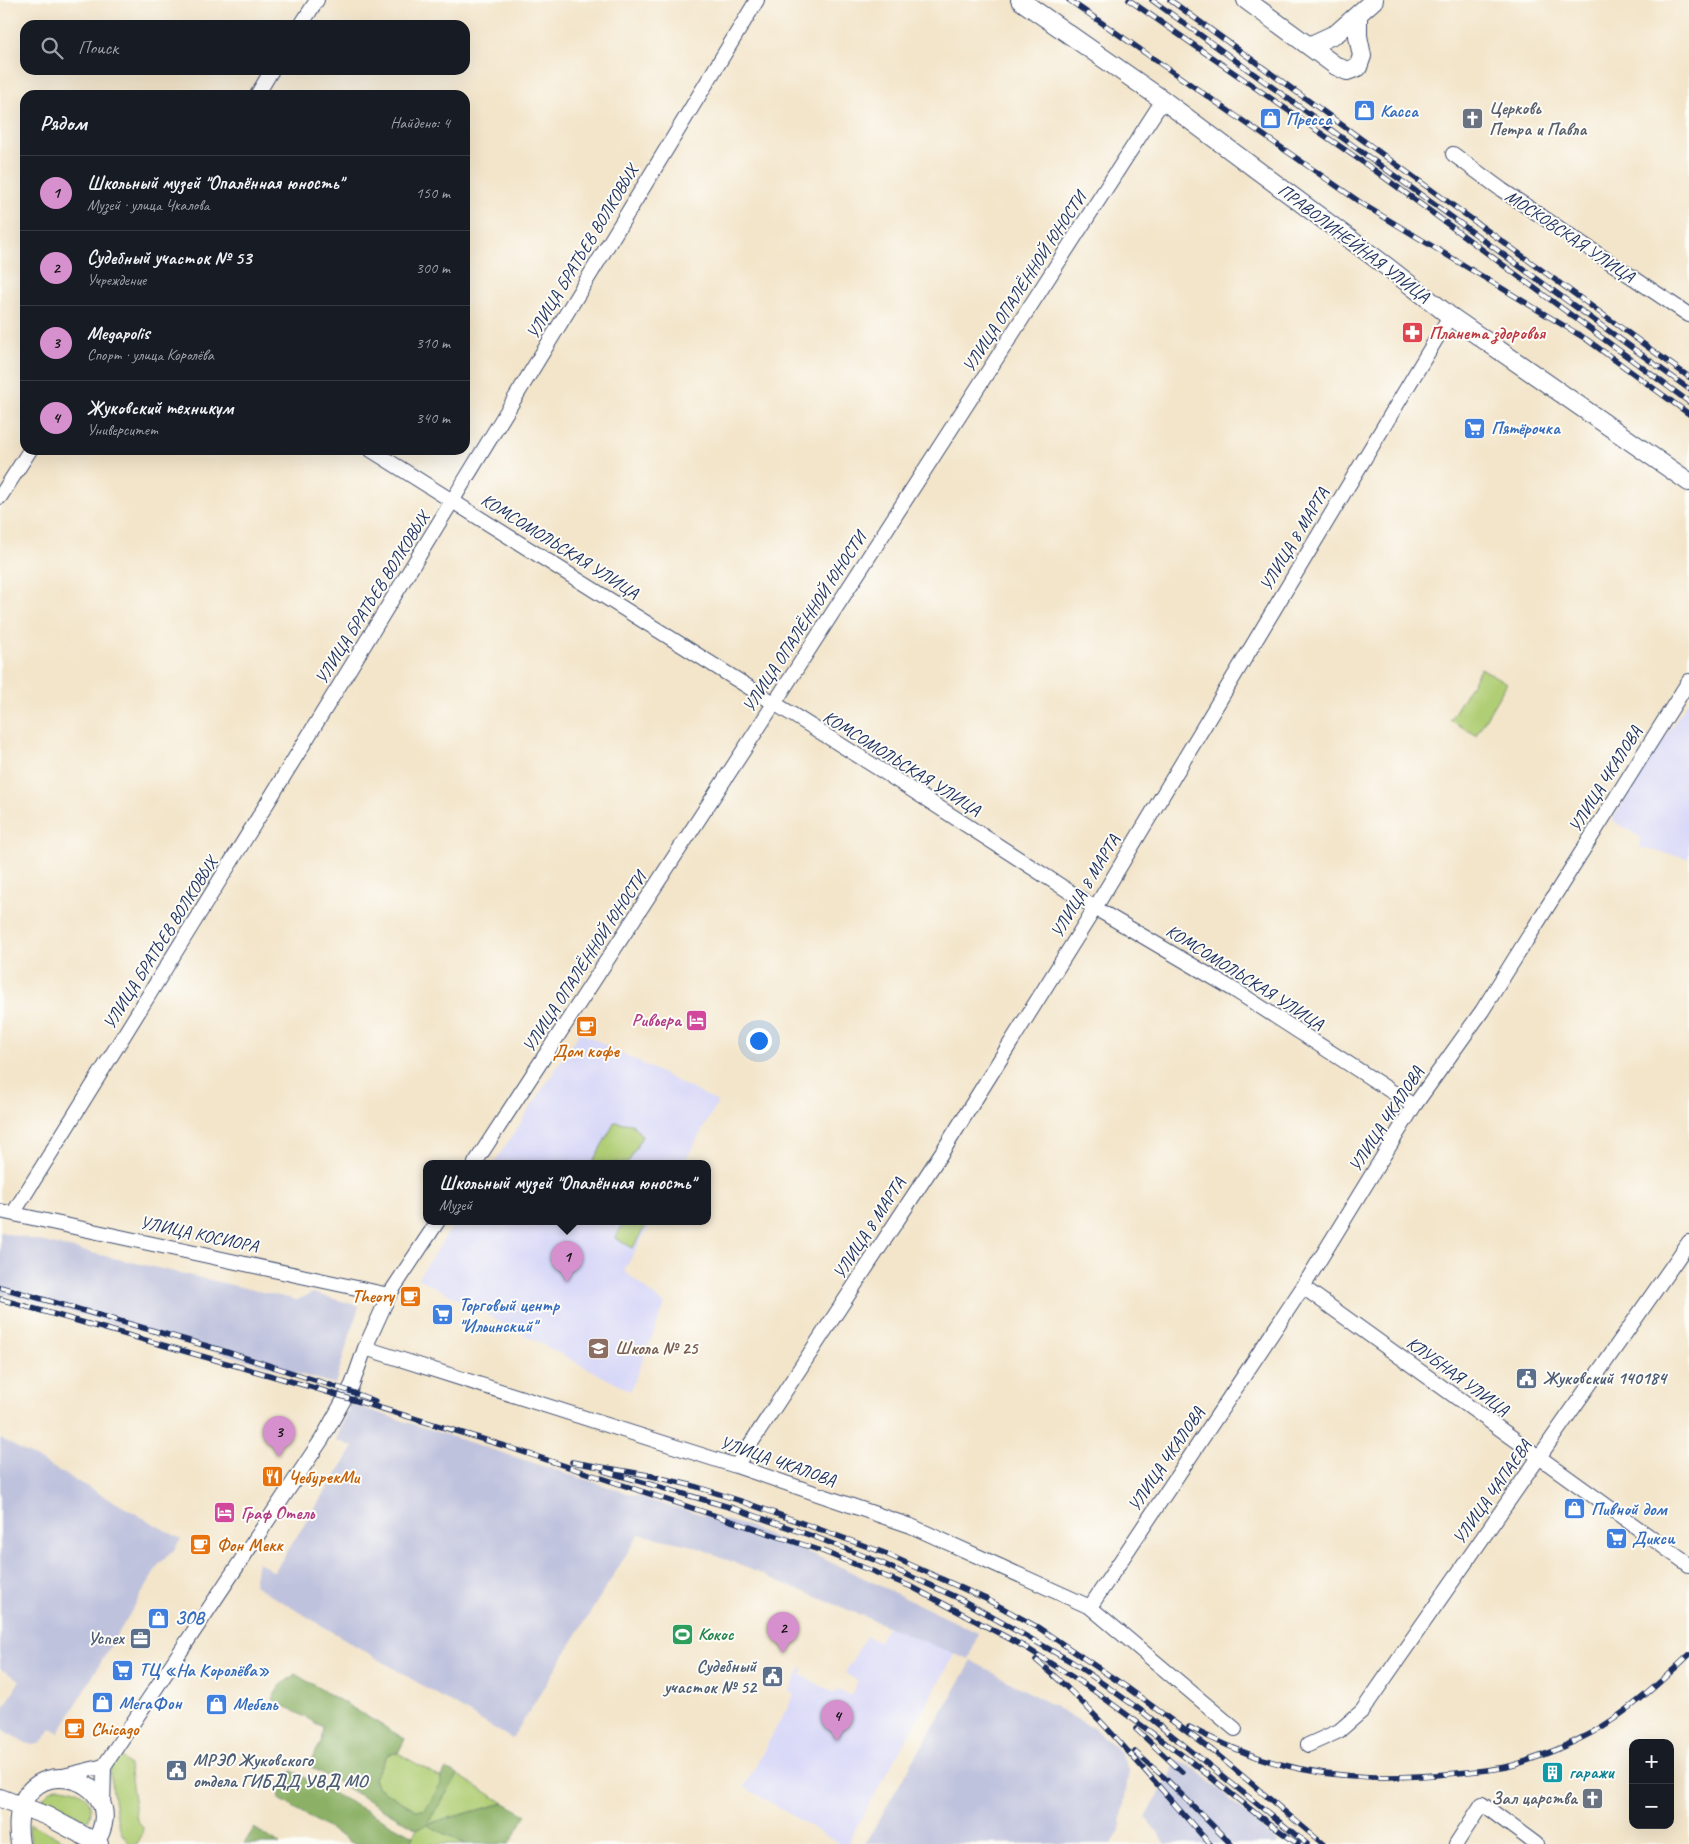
<!DOCTYPE html>
<html lang="ru">
<meta charset="utf-8">
<style>
body{margin:0;font-family:Caveat,sans-serif;background:#242831;color:#f1f3f6}
.controls{position:absolute;right:15px;bottom:15px;display:grid;overflow:hidden;border-radius:10px;box-shadow:0 5px 20px #0002}
.controls button{width:45px;height:45px;display:grid;place-items:center;padding:0;border:0;border-bottom:1px solid #363941;background:#171b24;color:#f1f3f6;font:25px sans-serif}
.you{position:absolute;left:758px;top:1040px;width:18px;height:18px;margin:-12px;border:4px solid #fff;border-radius:50%;background:#1a73e8;box-shadow:0 0 0 8px #1a73e833}
.badge{display:grid;place-items:center;width:32px;height:32px;border-radius:50%;background:#d690ce;color:#111;font-size:16px;font-weight:700}
.pin{position:absolute;translate:-50% -41px;filter:drop-shadow(0 1px 2px #0008)}
.pin::after{content:'';position:absolute;top:26px;width:18px;height:15px;background:inherit;clip-path:polygon(0 0,100% 0,50% 100%)}
.popup{position:absolute;left:423px;top:1160px;width:288px;height:65px;box-sizing:border-box;display:grid;place-content:center;border-radius:10px;background:#171b24;filter:drop-shadow(0 1px 4px #0005);font-size:16px;white-space:nowrap;color:#9ea1a6}
.popup b{font-size:19px;color:#f1f3f6}
.popup::after{content:'';position:absolute;left:50%;top:100%;margin-left:-10px;border:10px solid transparent;border-top-color:#171b24}
.list{margin:0;padding:0;list-style:none}
h2{display:flex;justify-content:space-between;align-items:center;height:65px;margin:0;padding:0 20px;font-size:21px}
h2 small{font-size:16px;font-weight:400;color:#9ea1a6}
.list li{display:grid;grid-template-columns:32px 1fr auto;gap:15px;align-items:center;box-sizing:border-box;height:75px;padding:0 20px;border-top:1px solid #363941}
.list b{display:block;font-size:19px;white-space:nowrap}
.list p{margin:0;font-size:16px;white-space:nowrap;color:#9ea1a6}
.list em{font-size:16px;font-style:normal;color:#9ea1a6}
.icon{flex:none;width:28px;height:28px;fill:none;stroke:currentColor;stroke-width:2;stroke-linecap:round;stroke-linejoin:round}
.map{position:relative;flex:none;width:1689px;height:1844px;overflow:hidden}
.search{position:absolute;background:#171b24;box-shadow:0 5px 20px #0002;left:20px;top:20px;width:450px;height:55px;display:flex;align-items:center;gap:12px;box-sizing:border-box;padding:0 18px;border-radius:15px;color:#9ea1a6;font-size:19px}
.panel{position:absolute;background:#171b24;box-shadow:0 5px 20px #0002;left:20px;top:90px;width:450px;height:365px;border-radius:15px}
.map>svg:first-child{display:block}
.built{fill:#d7d7f8}
.industrial{fill:#bfc2dd}
.green{fill:#b0ce75;stroke:#667e6a}
.forest{fill:#8cb166;stroke:#547062}
.lines{fill:none;stroke-linecap:round;stroke-linejoin:round}
.minor-casing{stroke:#3b4a6e;stroke-width:16}
.major-casing{stroke:#3b4a6e;stroke-width:20}
.minor{stroke:#fff;stroke-width:14}
.major{stroke:#fff;stroke-width:18}
.rail-casing{stroke:#1b2f5e;stroke-width:5.5}
.rail{stroke:#fdfcf7;stroke-width:4;stroke-dasharray:11;stroke-linecap:butt}
.labels{text-anchor:middle;dominant-baseline:central;stroke-width:4;stroke-linejoin:round;paint-order:stroke}
.worship-label{font-size:18px;font-weight:bold;fill:#5b616d;stroke:#fdfcf7;text-anchor:start}
.shop-label{font-size:18px;font-weight:bold;fill:#366cbe;stroke:#fdfcf7;text-anchor:start}
.street-label{font-size:18px;fill:#1b2f5e;stroke:#fdfcf7}
.health-label{font-size:18px;font-weight:bold;fill:#be3a42;stroke:#fdfcf7;text-anchor:start}
.hotel-label{font-size:18px;font-weight:bold;fill:#b23c85;stroke:#fdfcf7;text-anchor:end}
.food-label{font-size:18px;font-weight:bold;fill:#c56008;stroke:#fdfcf7;text-anchor:start}
.education-label{font-size:18px;font-weight:bold;fill:#785e54;stroke:#fdfcf7;text-anchor:start}
.service-label{font-size:18px;font-weight:bold;fill:#4e5e75;stroke:#fdfcf7;text-anchor:start}
.leisure-label{font-size:18px;font-weight:bold;fill:#27864d;stroke:#fdfcf7;text-anchor:start}
.culture-label{font-size:18px;font-weight:bold;fill:#0d838f;stroke:#fdfcf7;text-anchor:start}
</style>
<div class="map">
<svg width="1689" height="1844" viewBox="0 0 1689 1844">
<rect width="100%" height="100%" fill="#fdfcf7"/>
<filter id="ink" filterUnits="userSpaceOnUse"><feTurbulence type="fractalNoise" baseFrequency=".02" numOctaves="2"/><feDisplacementMap in="SourceGraphic" scale="10" xChannelSelector="R" yChannelSelector="G"/><feConvolveMatrix kernelMatrix="1 2 1 2 8 2 1 2 1" color-interpolation-filters="sRGB"/></filter>
<filter id="wash" filterUnits="userSpaceOnUse"><feTurbulence type="fractalNoise" baseFrequency=".0096" numOctaves="4" result="noise"/><feDisplacementMap in="SourceGraphic" scale="20" xChannelSelector="R" yChannelSelector="G"/><feGaussianBlur stdDeviation="1.12" result="paint"/><feColorMatrix in="noise" values="0 0 0 0 0 0 0 0 0 0 0 0 0 0 0 0 0 1.4 0 .05"/><feComposite in="paint" operator="in"/></filter>
<g filter="url(#wash)">
<rect width="100%" height="100%" fill="#f3e5ca"/>
<path class="built" d="M 1689,700 L 1689,858 L 1640,848 L 1640,837 L 1612,820 Z
M 580,1032 L 718,1102 L 684,1163 L 494,1163 Z
M 456,1221 L 652,1221 L 624,1271 L 665,1305 L 630,1391 L 418,1278 Z
M 893,1618 L 955,1654 L 847,1844 L 840,1844 L 744,1787 L 794,1695 L 789,1691 L 801,1667 L 804,1668 L 801,1675 L 834,1693 L 837,1689 L 850,1696 L 858,1681 L 845,1673 L 866,1636 L 878,1642 Z"/>
<path class="industrial" d="M 0,1232 L 297,1300 L 313,1293 L 359,1306 L 335,1384 L 0,1293 Z
M 350,1404 L 662,1504 L 748,1526 L 841,1567 L 978,1633 L 969,1660 L 694,1546 L 639,1534 L 512,1739 L 254,1585 L 258,1562 L 274,1572 L 354,1447 L 336,1440 Z
M 0,1438 L 181,1539 L 173,1551 L 160,1563 L 59,1733 L 51,1729 L 41,1743 L 34,1745 L 26,1743 L 0,1728 L 0,1715 L 20,1680 L 0,1669 Z
M 972,1661 L 1093,1728 L 1118,1750 L 1129,1771 L 1120,1830 L 1112,1844 L 865,1843 Z
M 1177,1761 L 1195,1768 L 1279,1844 L 1166,1844 L 1146,1818 Z"/>
<path class="green" d="M 1481,668 L 1507,683 L 1476,735 L 1450,720 Z
M 615,1122 L 632,1124 L 642,1136 L 628,1163 L 592,1163 Z
M 625,1221 L 648,1221 L 633,1248 L 615,1238 Z
M 119,1753 L 129,1765 L 137,1820 L 143,1827 L 142,1835 L 137,1844 L 130,1844 L 122,1834 L 118,1824 L 110,1774 L 111,1766 Z
M 398,1753 L 441,1778 L 442,1783 L 425,1810 L 416,1810 L 377,1787 L 374,1778 L 388,1754 Z
M 458,1775 L 504,1803 L 428,1824 L 466,1844 L 409,1844 L 417,1829 L 427,1824 Z
M 58,1787 C 77,1787 97,1798 89,1819 L 86,1820 L 43,1798 L 51,1790 Z
M 30,1824 L 72,1844 L 32,1844 L 29,1832 Z"/>
<path class="forest" d="M 295,1674 L 405,1739 L 398,1753 L 388,1754 L 374,1778 L 377,1787 L 416,1810 L 425,1810 L 441,1783 L 441,1778 L 446,1769 L 458,1775 L 427,1824 L 504,1803 L 526,1815 L 509,1844 L 466,1844 L 427,1825 L 417,1829 L 308,1765 L 321,1743 L 323,1727 L 272,1699 L 280,1686 Z
M 292,1771 L 413,1836 L 409,1844 L 354,1844 L 278,1798 Z
M 254,1828 L 280,1844 L 244,1844 Z"/>
</g>
<g filter="url(#ink)">
<g class="lines">
<defs>
<path id="minor" d="M 301,25 L 317,0
M 257,95 L 272,70
M 1453,154 L 1502,190 L 1689,315
M 371,450 L 884,772 L 1095,908 L 1236,991 L 1414,1106
M 0,497 L 30,450
M 475,1163 L 779,696 L 1163,100
M 0,1211 L 389,1295
M 14,1212 C 265,810 511,405 757,0
M 1303,1287 L 1689,1565
M 365,1348 L 736,1466 L 911,1526 L 1090,1607 L 1303,1287 L 1414,1106 L 1482,1011 L 1689,681
M 736,1466 L 946,1146 L 1095,908 L 1450,316
M 1090,1607 L 1235,1729
M 1308,1745 L 1339,1731 L 1362,1711 L 1689,1242
M 104,1766 L 322,1439 L 352,1385 L 365,1348 L 389,1295 L 438,1221
M 59,1777 L 104,1766
M 103,1809 L 104,1766
M 1456,1844 L 1482,1804 L 1536,1844"/>
<path id="major" d="M 1020,0 L 1163,100 L 1390,269 L 1450,316 L 1689,482
M 1246,0 L 1336,66 L 1347,71 L 1358,67 L 1362,56 L 1358,36 L 1358,15
M 1309,46 L 1337,33 L 1374,0
M 0,1798 L 47,1816 L 99,1844
M 20,1844 C 3,1739 141,1775 94,1844"/>
</defs>
<use href="#minor" class="minor-casing"/>
<use href="#major" class="major-casing"/>
<use href="#minor" class="minor"/>
<use href="#major" class="major"/>
<defs>
<path id="rail" d="M 1069,0 L 1364,205 L 1586,339 L 1689,414
M 1129,0 L 1377,172 L 1689,402
M 1152,0 L 1689,389
M 1170,0 L 1689,377
M 0,1287 L 221,1350 L 349,1391 L 375,1401
M 0,1299 L 311,1387 L 505,1446 L 822,1551 L 912,1587 L 1025,1647 L 1093,1690 L 1193,1763 L 1260,1817 L 1298,1844
M 572,1462 L 648,1475 L 694,1486 L 741,1501 L 882,1552 L 986,1599 L 1039,1628 L 1125,1686 L 1213,1751 L 1323,1844
M 604,1471 L 736,1509 L 815,1537 L 877,1561 L 960,1599 L 1072,1662 L 1139,1709 L 1307,1844
M 1036,1660 C 1101,1714 1153,1782 1210,1844
M 1189,1727 C 1218,1742 1249,1756 1280,1764 C 1338,1780 1399,1779 1458,1773 C 1476,1771 1496,1770 1514,1765 C 1540,1757 1567,1746 1591,1733 C 1628,1713 1658,1684 1689,1655
M 1136,1729 L 1182,1772
M 1135,1752 L 1167,1780 L 1231,1844"/>
</defs>
<use href="#rail" class="rail-casing"/>
<use href="#rail" class="rail"/>
</g>
</g>
<defs>
<symbol id="shop-square" viewBox="-11 -11 22 22"><rect x="-9" y="-9" width="18" height="18" rx="4" fill="#3f7fe0" stroke="#fdfcf7"/><path d="M-5-2.5h2.3a2.7 3.5 0 0 1 5.4 0H5L5.5 6h-11ZM-1.5-2.5h3a1.5 2.3 0 0 0-3 0Z" fill="#fff"/></symbol>
<symbol id="church-square" viewBox="-11 -11 22 22"><rect x="-9" y="-9" width="18" height="18" rx="4" fill="#6b7280" stroke="#fdfcf7"/><path d="M-1.2-6h2.4v3.5h3.3v2.4h-3.3V6h-2.4V-.1h-3.3v-2.4h3.3Z" fill="#fff"/></symbol>
<symbol id="pharmacy-square" viewBox="-11 -11 22 22"><rect x="-9" y="-9" width="18" height="18" rx="4" fill="#e0444e" stroke="#fdfcf7"/><path d="M-2-6h4v4h4v4h-4v4h-4v-4h-4v-4h4Z" fill="#fff"/></symbol>
<symbol id="supermarket-square" viewBox="-11 -11 22 22"><rect x="-9" y="-9" width="18" height="18" rx="4" fill="#3f7fe0" stroke="#fdfcf7"/><path d="M-6-5.5h2.5l.6 2H6L4.5 2H-2.5L-4.4-4H-6ZM-1.5 3.2a1.3 1.3 0 1 0 .1 0ZM3 3.2a1.3 1.3 0 1 0 .1 0Z" fill="#fff"/></symbol>
<symbol id="hotel-square" viewBox="-11 -11 22 22"><rect x="-9" y="-9" width="18" height="18" rx="4" fill="#d1479c" stroke="#fdfcf7"/><path d="M-6-4.5h1.5V1H6V5H4.5V3h-9V5H-6ZM-4 0a1.8 1.8 0 1 1 3.6 0ZM.5 0V-2.5h3Q6-2.5 6 0Z" fill="#fff"/></symbol>
<symbol id="cafe-square" viewBox="-11 -11 22 22"><rect x="-9" y="-9" width="18" height="18" rx="4" fill="#e8710a" stroke="#fdfcf7"/><path d="M-5.5-4.5H6V0H3Q3 3.5 0 3.5H-2.5Q-5.5 3.5-5.5 0ZM3-3.2v2h1.7v-2ZM-6 4.5H4V6H-6Z" fill="#fff"/></symbol>
<symbol id="school-square" viewBox="-11 -11 22 22"><rect x="-9" y="-9" width="18" height="18" rx="4" fill="#8d6e63" stroke="#fdfcf7"/><path d="M0-5L7-2L0 1L-7-2ZM-4 1L0 2.5L4 1V4Q0 6-4 4Z" fill="#fff"/></symbol>
<symbol id="civic-square" viewBox="-11 -11 22 22"><rect x="-9" y="-9" width="18" height="18" rx="4" fill="#5c6f8a" stroke="#fdfcf7"/><path d="M-.6-6.5H3V-4.5H.6V-3L4-1V1h2V6H-6V1h2V-1L-.6-3ZM-1.2 2.5V6h2.4V2.5Z" fill="#fff"/></symbol>
<symbol id="restaurant-square" viewBox="-11 -11 22 22"><rect x="-9" y="-9" width="18" height="18" rx="4" fill="#e8710a" stroke="#fdfcf7"/><path d="M-5-6h1v4h1v-4h1v4h1v-4h1v5L-1.5 .5V6h-2V.5L-5-1ZM5-6V6H3V1.5H1.5Q1.5-4 5-6Z" fill="#fff"/></symbol>
<symbol id="stadium-square" viewBox="-11 -11 22 22"><rect x="-9" y="-9" width="18" height="18" rx="4" fill="#2e9e5b" stroke="#fdfcf7"/><path d="M0-5a6.5 5 0 1 0 0 10a6.5 5 0 1 0 0-10ZM-3.5-1.8h7v3.6h-7Z" fill="#fff"/></symbol>
<symbol id="office-square" viewBox="-11 -11 22 22"><rect x="-9" y="-9" width="18" height="18" rx="4" fill="#5c6f8a" stroke="#fdfcf7"/><path d="M-6-3h4V-5.5h4V-3h4V5H-6ZM-1-4.5V-3h2v-1.5ZM-6 0V1H6V0Z" fill="#fff"/></symbol>
<symbol id="building-square" viewBox="-11 -11 22 22"><rect x="-9" y="-9" width="18" height="18" rx="4" fill="#0f9aa8" stroke="#fdfcf7"/><path d="M-4-6H4V6H1V3H-1V6H-4ZM-2.5-4.3h1.7v1.8h-1.7ZM.8-4.3h1.7v1.8H.8ZM-2.5-1h1.7V.8h-1.7ZM.8-1h1.7V.8H.8Z" fill="#fff"/></symbol>
</defs>
<g fill-rule="evenodd">
<use href="#shop-square" x="1352" y="98" width="25" height="25"/>
<use href="#church-square" x="1460" y="106" width="25" height="25"/>
<use href="#shop-square" x="1258" y="106" width="25" height="25"/>
<use href="#pharmacy-square" x="1400" y="320" width="25" height="25"/>
<use href="#supermarket-square" x="1462" y="416" width="25" height="25"/>
<use href="#hotel-square" x="684" y="1008" width="25" height="25"/>
<use href="#cafe-square" x="574" y="1014" width="25" height="25"/>
<use href="#cafe-square" x="398" y="1284" width="25" height="25"/>
<use href="#supermarket-square" x="430" y="1302" width="25" height="25"/>
<use href="#school-square" x="586" y="1336" width="25" height="25"/>
<use href="#civic-square" x="1514" y="1366" width="25" height="25"/>
<use href="#restaurant-square" x="260" y="1464" width="25" height="25"/>
<use href="#shop-square" x="1562" y="1496" width="25" height="25"/>
<use href="#hotel-square" x="212" y="1500" width="25" height="25"/>
<use href="#supermarket-square" x="1604" y="1526" width="25" height="25"/>
<use href="#cafe-square" x="188" y="1532" width="25" height="25"/>
<use href="#shop-square" x="146" y="1606" width="25" height="25"/>
<use href="#stadium-square" x="670" y="1622" width="25" height="25"/>
<use href="#office-square" x="128" y="1626" width="25" height="25"/>
<use href="#supermarket-square" x="110" y="1658" width="25" height="25"/>
<use href="#civic-square" x="760" y="1664" width="25" height="25"/>
<use href="#shop-square" x="90" y="1690" width="25" height="25"/>
<use href="#shop-square" x="204" y="1692" width="25" height="25"/>
<use href="#cafe-square" x="62" y="1716" width="25" height="25"/>
<use href="#civic-square" x="164" y="1758" width="25" height="25"/>
<use href="#building-square" x="1540" y="1760" width="25" height="25"/>
<use href="#church-square" x="1580" y="1786" width="25" height="25"/>
</g>
<g class="labels">
<g class="worship-label">
<text x="1489" y="108">Церковь<tspan x="1489" dy="21">Петра и Павла</tspan></text>
<text x="1577" y="1798" text-anchor="end">Зал царства</text>
</g>
<g class="shop-label">
<text x="1380" y="111">Касса</text>
<text x="1286" y="119">Пресса</text>
<text x="1491" y="428">Пятёрочка</text>
<text x="459" y="1305">Торговый центр<tspan x="459" dy="21">"Ильинский"</tspan></text>
<text x="1591" y="1509">Пивной дом</text>
<text x="1632" y="1538">Дикси</text>
<text x="175" y="1618">ЗОВ</text>
<text x="139" y="1670">ТЦ «На Королёва»</text>
<text x="119" y="1703">МегаФон</text>
<text x="233" y="1704">Мебель</text>
</g>
<g class="street-label">
<text transform="translate(1570 236) rotate(34)">МОСКОВСКАЯ УЛИЦА</text>
<text transform="translate(1354 243) rotate(37)">ПРАВОЛИНЕЙНАЯ УЛИЦА</text>
<text transform="translate(582 252) rotate(-59)">УЛИЦА БРАТЬЕВ ВОЛКОВЫХ</text>
<text transform="translate(1024 282) rotate(-57)">УЛИЦА ОПАЛЁННОЙ ЮНОСТИ</text>
<text transform="translate(1294 539) rotate(-59)">УЛИЦА 8 МАРТА</text>
<text transform="translate(560 546) rotate(32)">КОМСОМОЛЬСКАЯ УЛИЦА</text>
<text transform="translate(372 598) rotate(-58)">УЛИЦА БРАТЬЕВ ВОЛКОВЫХ</text>
<text transform="translate(804 622) rotate(-57)">УЛИЦА ОПАЛЁННОЙ ЮНОСТИ</text>
<text transform="translate(902 763) rotate(32)">КОМСОМОЛЬСКАЯ УЛИЦА</text>
<text transform="translate(1605 779) rotate(-58)">УЛИЦА ЧКАЛОВА</text>
<text transform="translate(1085 886) rotate(-59)">УЛИЦА 8 МАРТА</text>
<text transform="translate(160 943) rotate(-58)">УЛИЦА БРАТЬЕВ ВОЛКОВЫХ</text>
<text transform="translate(584 962) rotate(-57)">УЛИЦА ОПАЛЁННОЙ ЮНОСТИ</text>
<text transform="translate(1245 977) rotate(32)">КОМСОМОЛЬСКАЯ УЛИЦА</text>
<text transform="translate(1386 1119) rotate(-57)">УЛИЦА ЧКАЛОВА</text>
<text transform="translate(869 1228) rotate(-57)">УЛИЦА 8 МАРТА</text>
<text transform="translate(199 1234) rotate(12)">УЛИЦА КОСИОРА</text>
<text transform="translate(1458 1376) rotate(36)">КЛУБНАЯ УЛИЦА</text>
<text transform="translate(1166 1459) rotate(-56)">УЛИЦА ЧКАЛОВА</text>
<text transform="translate(778 1461) rotate(19)">УЛИЦА ЧКАЛОВА</text>
<text transform="translate(1492 1492) rotate(-55)">УЛИЦА ЧАПАЕВА</text>
</g>
<g class="health-label">
<text x="1429" y="333">Планета здоровья</text>
</g>
<g class="hotel-label">
<text x="681" y="1020">Ривьера</text>
<text x="241" y="1513" text-anchor="start">Граф Отель</text>
</g>
<g class="food-label">
<text x="586" y="1051" text-anchor="middle">Дом кофе</text>
<text x="394" y="1296" text-anchor="end">Theory</text>
<text x="288" y="1477">ЧебурекМи</text>
<text x="217" y="1545">Фон Мекк</text>
<text x="91" y="1729">Chicago</text>
</g>
<g class="education-label">
<text x="615" y="1348">Школа № 25</text>
</g>
<g class="service-label">
<text x="1543" y="1378">Жуковский 140184</text>
<text x="124" y="1638" text-anchor="end">Успех</text>
<text x="756" y="1666" text-anchor="end">Судебный<tspan x="756" dy="21">участок № 52</tspan></text>
<text x="193" y="1760">МРЭО Жуковского<tspan x="193" dy="21">отдела ГИБДД УВД МО</tspan></text>
</g>
<g class="leisure-label">
<text x="698" y="1634">Кокос</text>
</g>
<g class="culture-label">
<text x="1569" y="1772">гаражи</text>
</g>
</g>
</svg>
<div class="controls">
<button>+</button>
<button>−</button>
</div>
<div class="you"></div>
<div class="pin badge" style="left:567px;top:1282px">1</div>
<div class="popup"><b>Школьный музей &quot;Опалённая юность&quot;</b>Музей</div>
<div class="pin badge" style="left:783px;top:1653px">2</div>
<div class="pin badge" style="left:279px;top:1457px">3</div>
<div class="pin badge" style="left:837px;top:1741px">4</div>
<div class="search"><svg class="icon" aria-label="search" viewBox="0 0 24 24"><circle cx="10" cy="10" r="6"/><path d="M15 15l6 6"/></svg>Поиск</div>
<section class="panel">
<h2>Рядом<small>Найдено: 4</small></h2>
<ul class="list">
<li><span class="badge">1</span><div><b>Школьный музей &quot;Опалённая юность&quot;</b><p>Музей · улица Чкалова</p></div><em>150 m</em></li>
<li><span class="badge">2</span><div><b>Судебный участок № 53</b><p>Учреждение</p></div><em>300 m</em></li>
<li><span class="badge">3</span><div><b>Megapolis</b><p>Спорт · улица Королёва</p></div><em>310 m</em></li>
<li><span class="badge">4</span><div><b>Жуковский техникум</b><p>Университет</p></div><em>340 m</em></li>
</ul>
</section>
</div>
